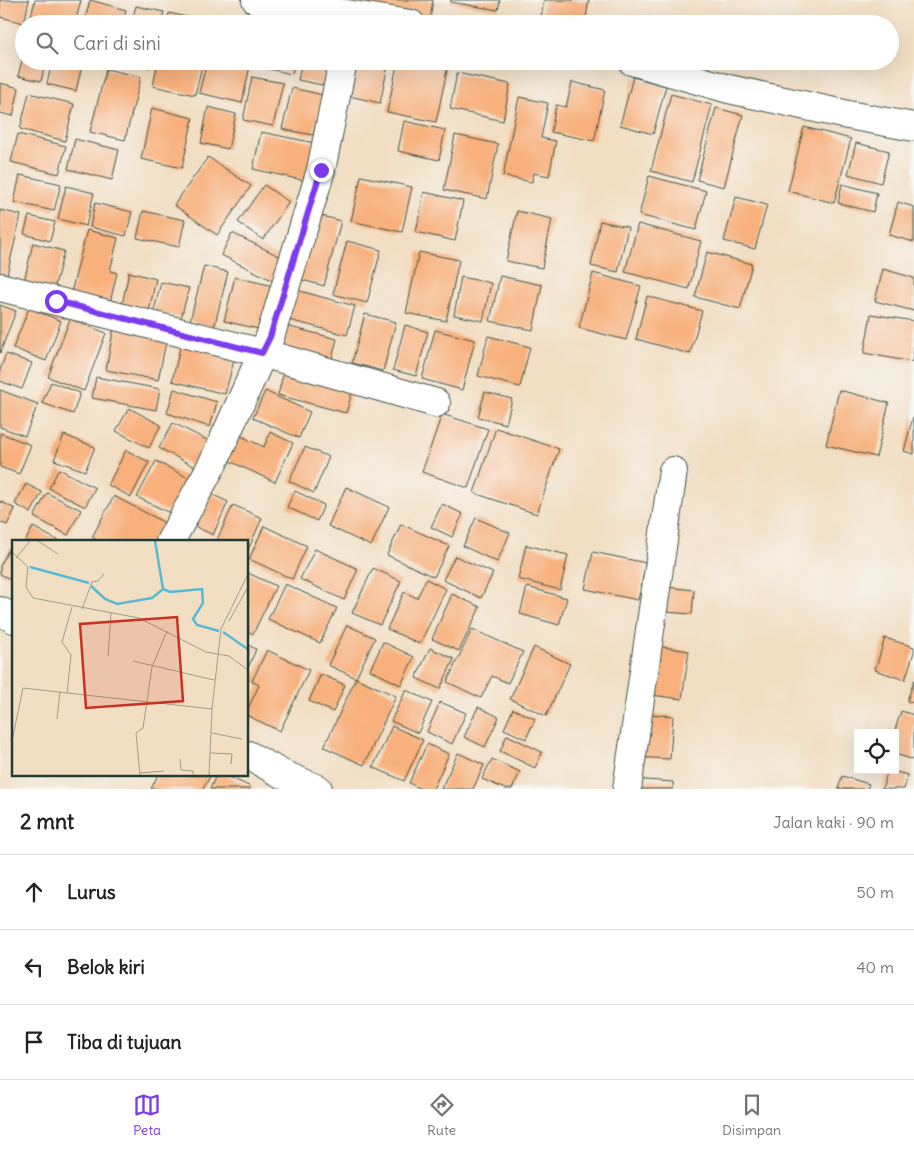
<!DOCTYPE html>
<html lang="id">
<meta charset="utf-8">
<style>
body{margin:0;font-family:Delius,sans-serif;background:#f2f2f2;color:#202124}
.controls{position:absolute;right:15px;bottom:15px;display:grid;overflow:hidden;border-radius:0px;box-shadow:0 5px 20px #0002}
.controls button{width:45px;height:45px;display:grid;place-items:center;padding:0;border:0;border-bottom:1px solid #e0e0e0;background:#fff;color:#202124;font:25px sans-serif}
.stop{position:absolute;width:15px;height:15px;margin:-11px;border:4px solid #7c3aed;border-radius:50%;background:#fff}
.stop.end{background:#7c3aed;border-color:#fff;box-shadow:0 1px 5px #0008}
.list{margin:0;padding:0;list-style:none}
h2{display:flex;justify-content:space-between;align-items:center;height:65px;margin:0;padding:0 20px;font-size:21px}
h2 small{font-size:16px;font-weight:400;color:#757577}
.list li{display:grid;grid-template-columns:32px 1fr auto;gap:15px;align-items:center;box-sizing:border-box;height:75px;padding:0 20px;border-top:1px solid #e0e0e0}
.list b{display:block;font-size:19px;white-space:nowrap}
.list em{font-size:16px;font-style:normal;color:#757577}
.icon{flex:none;width:28px;height:28px;fill:none;stroke:currentColor;stroke-width:2;stroke-linecap:round;stroke-linejoin:round}
.map{position:relative;flex:none;width:914px;height:789px;overflow:hidden}
.search{position:absolute;background:#fff;box-shadow:0 5px 20px #0002;left:15px;right:15px;top:15px;height:55px;display:flex;align-items:center;gap:12px;box-sizing:border-box;padding:0 18px;border-radius:28px;color:#757577;font-size:19px}
.sheet{height:290px;background:#fff}
nav{display:flex;justify-content:space-around;align-items:center;box-sizing:border-box;height:70px;border-top:1px solid #e0e0e0;background:#fff;font-size:14px;color:#757577}
nav a{display:grid;justify-items:center;gap:2px}
nav .on{color:#7c3aed}
.map>svg:first-child{display:block}
.building{fill:#f8b07b}
.lines{fill:none;stroke-linecap:round;stroke-linejoin:round}
.street-casing{stroke:#3f5549;stroke-width:30}
.street{stroke:#fff;stroke-width:28}
.route{stroke:#7c3aed;stroke-width:6}
.inset-river{fill:none;stroke:#57bad5;stroke-width:2.5}
.inset-road{fill:none;stroke:#9e9e8a;stroke-width:1}
.view{fill:#c8321e;fill-opacity:0.15;stroke:#c8321e;stroke-width:2.5}
.inset-edge{fill:none;stroke:#1f3d34;stroke-width:2.5}
</style>
<div class="map">
<svg width="914" height="789" viewBox="0 0 914 789">
<rect width="100%" height="100%" fill="#f6f6f2"/>
<filter id="ink" filterUnits="userSpaceOnUse"><feTurbulence type="fractalNoise" baseFrequency=".02" numOctaves="2"/><feDisplacementMap in="SourceGraphic" scale="10" xChannelSelector="R" yChannelSelector="G"/><feConvolveMatrix kernelMatrix="1 2 1 2 8 2 1 2 1" color-interpolation-filters="sRGB"/></filter>
<filter id="wash" filterUnits="userSpaceOnUse"><feTurbulence type="fractalNoise" baseFrequency=".0096" numOctaves="4" result="noise"/><feDisplacementMap in="SourceGraphic" scale="20" xChannelSelector="R" yChannelSelector="G"/><feGaussianBlur stdDeviation="1.12" result="paint"/><feColorMatrix in="noise" values="0 0 0 0 0 0 0 0 0 0 0 0 0 0 0 0 0 1.4 0 .05"/><feComposite in="paint" operator="in"/></filter>
<g filter="url(#wash)">
<rect width="100%" height="100%" fill="#f2dec3"/>
<g id="blocks">
<path class="building" d="M 0,0 L 29,0 L 24,23 L 0,17 Z
M 35,0 L 81,0 L 75,24 L 64,24 L 31,16 Z
M 90,0 L 126,10 L 123,24 L 84,24 Z
M 369,0 L 433,0 L 430,20 L 367,12 Z
M 451,0 L 500,0 L 498,10 L 450,2 Z
M 544,0 L 589,0 L 585,24 L 541,17 Z
M 136,6 L 164,12 L 161,24 L 131,24 Z
M 169,13 L 213,23 L 213,24 L 167,24 Z
M 23,57 L 24,61 L 46,61 L 41,81 L 18,76 Z
M 52,61 L 83,61 L 76,91 L 47,84 Z
M 127,61 L 152,61 L 150,68 Z
M 158,61 L 203,61 L 195,95 L 153,86 Z
M 216,61 L 251,61 L 242,103 L 199,93 L 206,65 L 215,67 Z
M 256,61 L 295,61 L 292,74 L 255,66 Z
M 302,61 L 332,61 L 327,86 L 298,80 Z
M 357,61 L 389,61 L 380,103 L 349,96 Z
M 398,61 L 449,61 L 436,122 L 387,112 Z
M 106,69 L 141,77 L 125,140 L 90,132 Z
M 457,73 L 510,84 L 503,121 L 450,109 Z
M 252,77 L 283,83 L 273,126 L 243,120 Z
M 633,77 L 666,86 L 653,134 L 620,125 Z
M 572,82 L 605,90 L 594,141 L 551,132 L 556,105 L 566,107 Z
M 0,83 L 19,88 L 13,116 L 0,113 Z
M 292,88 L 323,95 L 313,135 L 282,129 Z
M 29,93 L 74,104 L 65,141 L 20,129 Z
M 671,94 L 712,105 L 692,182 L 651,171 Z
M 519,97 L 548,103 L 541,138 L 556,141 L 549,176 L 534,173 L 532,182 L 503,176 Z
M 208,107 L 236,114 L 228,149 L 201,143 Z
M 152,108 L 193,118 L 182,168 L 141,159 Z
M 716,108 L 743,115 L 724,187 L 697,180 Z
M 404,121 L 445,130 L 439,160 L 398,151 Z
M 804,127 L 851,139 L 834,203 L 788,191 Z
M 261,132 L 315,143 L 306,181 L 253,169 Z
M 18,134 L 66,146 L 59,174 L 11,162 Z
M 455,135 L 498,144 L 487,199 L 444,190 Z
M 75,139 L 119,150 L 112,180 L 68,169 Z
M 856,143 L 889,151 L 881,183 L 848,174 Z
M 208,157 L 251,186 L 217,235 L 174,205 Z
M 20,175 L 61,184 L 54,211 L 14,202 Z
M 361,176 L 412,187 L 402,232 L 351,221 Z
M 649,176 L 706,191 L 696,230 L 639,215 Z
M 842,184 L 877,193 L 873,212 L 838,203 Z
M 264,185 L 289,202 L 263,240 L 238,222 Z
M 66,186 L 94,193 L 86,226 L 58,219 Z
M 424,192 L 463,201 L 455,241 L 416,232 Z
M 736,197 L 767,205 L 755,249 L 724,241 Z
M 898,202 L 914,207 L 914,242 L 889,235 Z
M 95,203 L 132,212 L 126,236 L 90,227 Z
M 0,210 L 21,215 L 6,279 L 0,277 Z
M 143,211 L 185,220 L 179,247 L 137,238 Z
M 517,211 L 552,219 L 542,268 L 506,261 Z
M 311,213 L 341,221 L 324,286 L 295,278 Z
M 29,216 L 55,222 L 50,241 L 24,234 Z
M 600,221 L 628,227 L 618,272 L 591,266 Z
M 638,224 L 701,241 L 689,289 L 625,272 Z
M 87,230 L 118,238 L 110,271 L 117,273 L 109,307 L 70,297 Z
M 232,233 L 285,259 L 274,281 L 221,255 Z
M 347,241 L 381,250 L 367,303 L 333,294 Z
M 33,243 L 64,251 L 53,293 L 23,286 Z
M 419,252 L 459,260 L 446,321 L 406,313 Z
M 707,252 L 752,264 L 740,309 L 695,297 Z
M 204,266 L 228,272 L 214,328 L 190,321 Z
M 883,269 L 914,278 L 914,311 L 875,301 Z
M 129,272 L 156,279 L 149,311 L 122,305 Z
M 593,273 L 641,286 L 626,340 L 579,328 Z
M 500,276 L 542,285 L 533,330 L 490,321 Z
M 235,277 L 273,286 L 263,330 L 224,321 Z
M 461,277 L 491,283 L 483,321 L 454,315 Z
M 161,282 L 189,288 L 181,318 L 154,311 Z
M 296,290 L 355,306 L 347,335 L 289,320 Z
M 647,296 L 702,311 L 690,354 L 636,339 Z
M 0,305 L 16,311 L 0,353 Z
M 29,308 L 61,321 L 46,361 L 13,348 Z
M 365,314 L 396,322 L 383,371 L 352,363 Z
M 871,314 L 914,321 L 914,350 L 912,362 L 864,353 Z
M 70,319 L 106,333 L 84,391 L 48,377 Z
M 405,325 L 428,332 L 416,376 L 393,370 Z
M 286,326 L 337,339 L 330,366 L 279,354 Z
M 114,327 L 167,338 L 158,380 L 106,370 Z
M 435,330 L 475,340 L 462,390 L 422,379 Z
M 488,336 L 530,347 L 520,387 L 478,376 Z
M 182,340 L 236,353 L 225,394 L 172,381 Z
M 6,354 L 32,363 L 22,389 L 0,381 L 0,370 Z
M 285,367 L 354,385 L 346,413 L 278,395 Z
M 96,377 L 160,389 L 156,410 L 92,398 Z
M 51,382 L 80,393 L 73,414 L 42,403 Z
M 174,389 L 217,402 L 210,427 L 167,413 Z
M 0,390 L 38,404 L 25,436 L 0,427 Z
M 839,390 L 889,403 L 876,457 L 826,445 Z
M 265,391 L 310,412 L 299,438 L 253,418 Z
M 485,392 L 512,399 L 506,424 L 478,417 Z
M 129,408 L 161,425 L 149,448 L 116,431 Z
M 442,414 L 488,429 L 468,488 L 422,472 Z
M 913,417 L 914,417 L 914,454 L 904,451 Z
M 173,423 L 211,442 L 197,468 L 159,448 Z
M 496,428 L 559,449 L 537,514 L 474,493 Z
M 270,432 L 293,443 L 275,482 L 225,459 L 237,434 L 264,447 Z
M 0,433 L 31,445 L 19,474 L 0,467 Z
M 64,435 L 95,447 L 85,471 L 54,460 Z
M 305,447 L 329,457 L 314,493 L 289,481 Z
M 126,450 L 149,462 L 131,497 L 108,485 Z
M 156,461 L 190,479 L 172,514 L 137,497 Z
M 59,469 L 95,488 L 85,507 L 49,488 Z
M 26,484 L 42,492 L 31,513 L 15,504 Z
M 346,487 L 389,507 L 371,546 L 328,526 Z
M 295,491 L 324,505 L 317,521 L 287,507 Z
M 207,492 L 228,502 L 213,535 L 192,525 Z
M 47,493 L 81,510 L 68,535 L 34,517 Z
M 114,496 L 165,523 L 155,542 L 100,542 L 92,537 Z
M 0,501 L 15,509 L 7,525 L 0,522 Z
M 442,504 L 463,514 L 452,537 L 431,527 Z
M 233,505 L 262,518 L 248,550 L 248,542 L 216,542 Z
M 476,518 L 510,533 L 497,562 L 463,546 Z
M 401,524 L 449,546 L 434,577 L 387,555 Z
M 264,526 L 307,546 L 292,579 L 249,559 Z
M 33,527 L 61,542 L 25,542 Z
M 526,545 L 568,555 L 560,590 L 518,579 Z
M 10,547 L 14,549 L 14,581 L 0,574 L 0,566 Z
M 315,549 L 358,569 L 344,600 L 300,579 Z
M 593,552 L 646,563 L 638,600 L 585,589 Z
M 455,556 L 493,573 L 481,598 L 443,580 Z
M 373,568 L 401,581 L 380,625 L 352,613 Z
M 248,573 L 276,586 L 253,634 L 248,631 Z
M 426,579 L 446,589 L 420,644 L 387,629 L 404,592 L 417,598 Z
M 285,584 L 337,608 L 320,643 L 268,619 Z
M 527,587 L 567,598 L 559,625 L 520,614 Z
M 666,587 L 694,590 L 692,614 L 664,612 Z
M 452,594 L 480,607 L 459,651 L 432,639 Z
M 347,625 L 375,638 L 356,678 L 328,665 Z
M 472,629 L 523,652 L 508,683 L 492,676 L 481,698 L 447,682 Z
M 885,638 L 914,647 L 914,652 L 905,680 L 875,670 Z
M 383,642 L 414,657 L 401,685 L 370,670 Z
M 248,645 L 256,649 L 248,668 Z
M 651,645 L 689,651 L 682,699 L 644,694 Z
M 534,647 L 570,664 L 546,716 L 510,699 Z
M 430,648 L 454,659 L 440,689 L 416,678 Z
M 267,650 L 309,670 L 280,731 L 248,716 L 248,709 L 259,685 L 252,681 Z
M 321,674 L 345,685 L 333,712 L 309,701 Z
M 356,678 L 396,696 L 364,765 L 324,747 Z
M 914,680 L 914,703 L 907,701 Z
M 406,690 L 432,702 L 418,733 L 391,721 Z
M 440,702 L 466,713 L 452,744 L 427,732 Z
M 478,707 L 499,717 L 485,747 L 464,737 Z
M 513,709 L 535,719 L 526,739 L 504,729 Z
M 901,711 L 914,715 L 914,760 L 895,754 L 894,733 Z
M 638,713 L 673,716 L 670,759 L 635,757 Z
M 392,726 L 423,740 L 404,781 L 373,767 Z
M 507,735 L 542,752 L 535,768 L 500,751 Z
M 427,744 L 449,754 L 433,789 L 421,789 L 409,783 Z
M 458,753 L 484,765 L 473,789 L 441,789 Z
M 492,759 L 520,772 L 512,789 L 505,789 L 482,779 Z
M 888,770 L 908,775 L 904,789 L 882,789 Z
M 158,775 L 211,775 L 203,789 L 151,789 Z
M 216,775 L 225,775 L 251,787 L 250,789 L 210,789 Z
M 842,776 L 869,784 L 867,789 L 838,789 Z
M 633,779 L 673,782 L 673,789 L 633,789 Z"/>
</g>
</g>
<g filter="url(#ink)">
<use href="#blocks" fill-opacity="0" stroke="#3f5549" stroke-width="1"/>
<g class="lines">
<defs>
<path id="street" d="M 256,0 L 411,24
M 632,61 L 729,89 L 848,115 L 914,127
M 0,287 L 262,353 L 436,403
M 170,542 L 214,461 L 270,337 L 321,170 L 343,61
M 0,611 L 14,619
M 248,755 L 282,774 L 318,789
M 627,789 L 673,471"/>
</defs>
<use href="#street" class="street-casing"/>
<use href="#street" class="street"/>
</g>
</g>
<g class="lines" filter="url(#ink)">
<path class="route" d="M 56,301 L 262,353 L 270,337 L 321,170"/>
</g>
<g transform="translate(12 540)">
<rect width="236" height="236" fill="#f2dec3"/>
<path class="inset-river" d="M 143,1 L 151,49 L 158,52 L 190,49 L 191,63 L 181,79 L 185,85 L 207,91M 18,27 L 77,43M 79,46 L 93,59 L 105,64 L 140,58 L 150,50M 211,92 L 237,110"/>
<path class="inset-road" d="M 26,1 L 46,14M 0,12 L 16,27 L 14,47 L 21,58 L 127,78 L 194,112 L 217,116 L 237,131M 4,18 L 18,1M 70,69 L 80,42 L 86,41 L 92,34M 217,81 L 237,45M 96,116 L 99,73M 121,121 L 202,140M 55,153 L 200,169M 45,179 L 48,152M 200,193 L 230,199M 0,201 L 11,148 L 55,153 L 59,115 L 50,102 L 60,67M 199,213 L 220,214 L 219,224M 168,219 L 169,230 L 181,231 L 181,235M 127,233 L 152,231M 128,235 L 124,193 L 131,188 L 140,127 L 155,91M 197,235 L 200,169 L 209,89 L 237,32"/>
<path class="view" d="M 165,77 L 171,161 L 74,168 L 68,84 Z"/>
<rect width="236" height="236" class="inset-edge"/>
</g>
</svg>
<div class="controls">
<button><svg class="icon" aria-label="locate" viewBox="0 0 24 24"><circle cx="12" cy="12" r="6"/><path d="M12 2v4M12 18v4M2 12h4M18 12h4"/></svg></button>
</div>
<div class="stop" style="left:56px;top:301px"></div>
<div class="stop end" style="left:321px;top:170px"></div>
<div class="search"><svg class="icon" aria-label="search" viewBox="0 0 24 24"><circle cx="10" cy="10" r="6"/><path d="M15 15l6 6"/></svg>Cari di sini</div>
</div>
<section class="sheet">
<h2>2 mnt<small>Jalan kaki · 90 m</small></h2>
<ul class="list">
<li><svg class="icon" aria-label="ahead" viewBox="0 0 24 24"><path d="M12 20V5M6 11l6-6 6 6"/></svg><div><b>Lurus</b></div><em>50 m</em></li>
<li><svg class="icon" aria-label="left" viewBox="0 0 24 24"><path d="M17 20v-9H6M10 6l-5 5 5 5"/></svg><div><b>Belok kiri</b></div><em>40 m</em></li>
<li><svg class="icon" aria-label="arrive" viewBox="0 0 24 24"><path d="M6 21V4h12l-3 4 3 4H6"/></svg><div><b>Tiba di tujuan</b></div></li>
</ul>
</section>
<nav>
<a class="on"><svg class="icon" aria-label="map" viewBox="0 0 24 24"><path d="M3 6l6-2 6 2 6-2v14l-6 2-6-2-6 2zM9 4v14M15 6v14"/></svg>Peta</a>
<a><svg class="icon" aria-label="directions" viewBox="0 0 24 24"><path d="M12 3l9 9-9 9-9-9zM9 14v-3h6M13 9l2 2-2 2"/></svg>Rute</a>
<a><svg class="icon" aria-label="saved" viewBox="0 0 24 24"><path d="M7 4h10v16l-5-4-5 4z"/></svg>Disimpan</a>
</nav>
